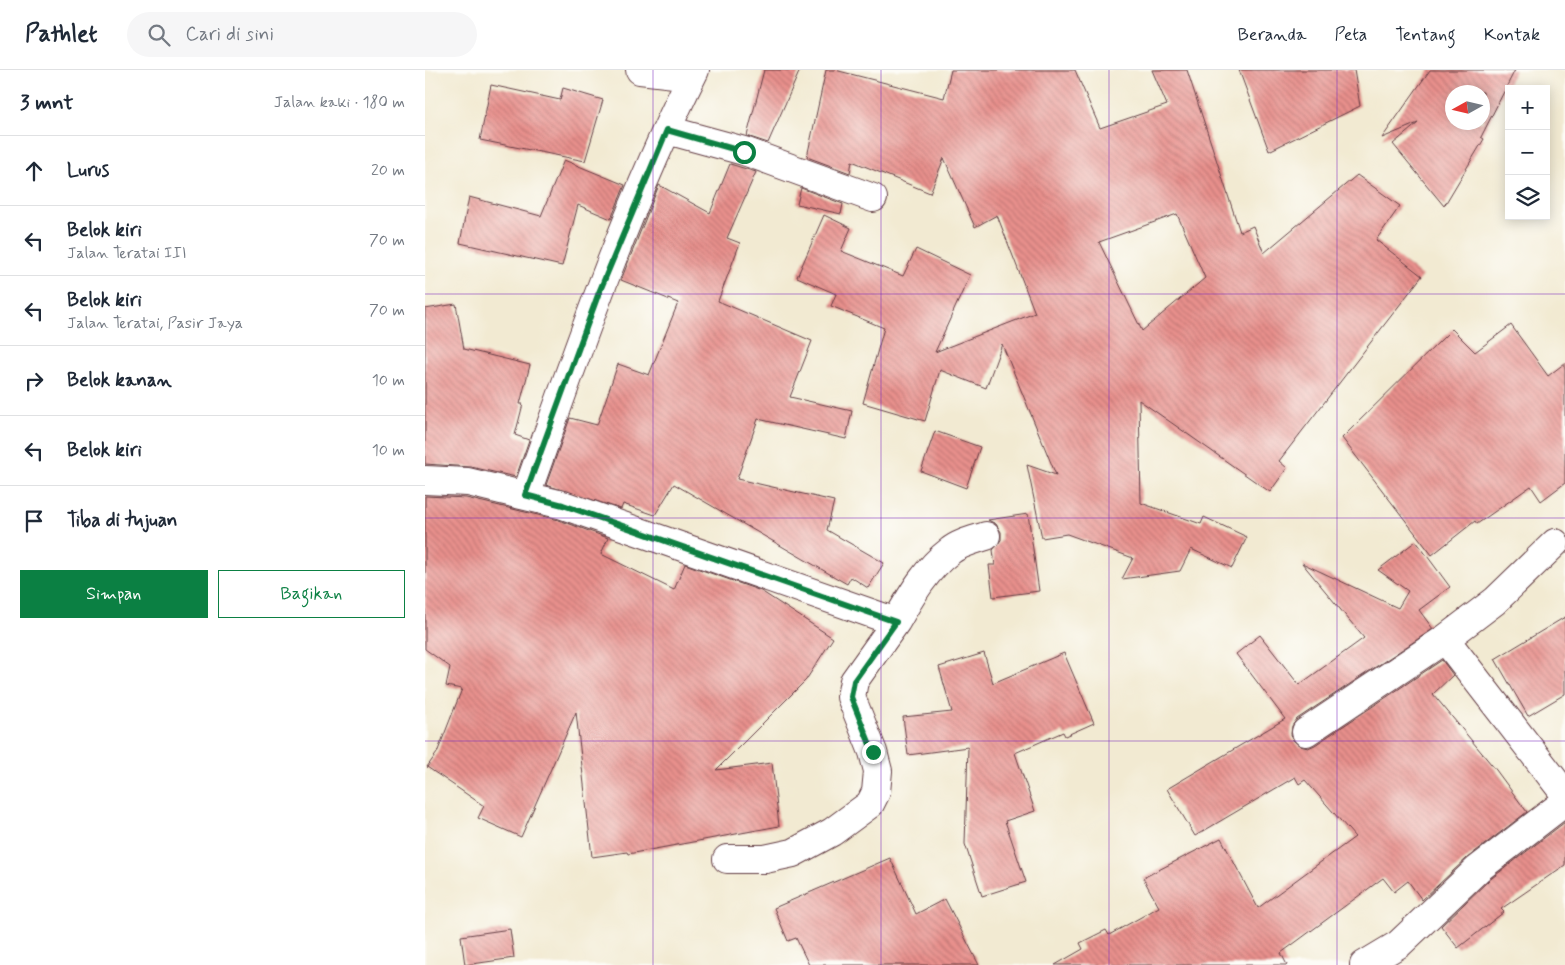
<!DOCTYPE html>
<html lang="id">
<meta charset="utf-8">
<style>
body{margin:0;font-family:Mynerve,sans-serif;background:#f6f6f7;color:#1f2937}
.controls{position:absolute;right:15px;top:15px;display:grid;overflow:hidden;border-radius:0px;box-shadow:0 2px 12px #0003}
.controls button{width:45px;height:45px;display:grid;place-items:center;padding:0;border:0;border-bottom:1px solid #e0e1e3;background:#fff;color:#1f2937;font:25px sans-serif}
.compass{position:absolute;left:1020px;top:15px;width:45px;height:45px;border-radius:50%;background:#fff;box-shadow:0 2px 12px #0003;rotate:262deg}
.stop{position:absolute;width:15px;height:15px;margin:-11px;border:4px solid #0b8043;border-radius:50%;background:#fff}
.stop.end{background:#0b8043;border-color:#fff;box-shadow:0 1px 5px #0008}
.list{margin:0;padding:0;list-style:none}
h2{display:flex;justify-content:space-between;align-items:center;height:65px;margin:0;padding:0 20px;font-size:21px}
h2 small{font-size:16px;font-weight:400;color:#747a83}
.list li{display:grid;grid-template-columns:32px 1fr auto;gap:15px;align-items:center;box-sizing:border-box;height:70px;padding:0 20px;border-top:1px solid #e0e1e3}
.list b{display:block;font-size:19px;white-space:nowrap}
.list p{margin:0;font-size:16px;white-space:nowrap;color:#747a83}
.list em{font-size:16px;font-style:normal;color:#747a83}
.actions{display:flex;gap:10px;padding:15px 20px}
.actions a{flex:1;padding:11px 0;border:1px solid #0b8043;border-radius:0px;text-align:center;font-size:18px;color:#0b8043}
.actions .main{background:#0b8043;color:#fff}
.icon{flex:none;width:28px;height:28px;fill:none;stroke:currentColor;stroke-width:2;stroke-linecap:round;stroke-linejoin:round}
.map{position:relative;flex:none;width:1140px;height:895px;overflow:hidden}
header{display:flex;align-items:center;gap:30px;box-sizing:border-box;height:70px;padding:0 25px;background:#fff;border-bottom:1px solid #e0e1e3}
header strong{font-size:24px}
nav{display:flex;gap:28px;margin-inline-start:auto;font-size:18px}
.search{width:350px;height:45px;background:#f6f6f7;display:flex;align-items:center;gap:12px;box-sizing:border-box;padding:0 18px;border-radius:28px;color:#747a83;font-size:19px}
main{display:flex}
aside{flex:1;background:#fff}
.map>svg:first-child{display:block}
.building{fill:url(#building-back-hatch);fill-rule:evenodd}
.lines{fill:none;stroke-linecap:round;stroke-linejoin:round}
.minor-casing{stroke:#633d44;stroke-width:30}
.minor{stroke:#fff;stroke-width:28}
.route{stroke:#0b8043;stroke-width:6}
.grid{fill:none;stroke:#7b2cbf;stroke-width:1;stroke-opacity:0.55}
</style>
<header>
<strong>Pathlet</strong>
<div class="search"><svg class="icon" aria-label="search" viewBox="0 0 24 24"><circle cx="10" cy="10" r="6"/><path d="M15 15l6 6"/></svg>Cari di sini</div>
<nav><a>Beranda</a><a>Peta</a><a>Tentang</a><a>Kontak</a></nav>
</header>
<main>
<aside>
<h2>3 mnt<small>Jalan kaki · 180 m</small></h2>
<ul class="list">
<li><svg class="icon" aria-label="ahead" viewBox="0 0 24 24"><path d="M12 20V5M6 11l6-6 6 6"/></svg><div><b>Lurus</b></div><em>20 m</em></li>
<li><svg class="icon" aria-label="left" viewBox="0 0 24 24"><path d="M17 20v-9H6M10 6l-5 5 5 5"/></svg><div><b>Belok kiri</b><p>Jalan Teratai III</p></div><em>70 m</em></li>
<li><svg class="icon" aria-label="left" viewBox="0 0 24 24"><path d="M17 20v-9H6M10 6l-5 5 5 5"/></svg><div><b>Belok kiri</b><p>Jalan Teratai, Pasir Jaya</p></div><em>70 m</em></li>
<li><svg class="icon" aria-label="right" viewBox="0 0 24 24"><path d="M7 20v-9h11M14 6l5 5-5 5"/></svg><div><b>Belok kanan</b></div><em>10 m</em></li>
<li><svg class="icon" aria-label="left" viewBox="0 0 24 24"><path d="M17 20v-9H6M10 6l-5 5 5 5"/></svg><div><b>Belok kiri</b></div><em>10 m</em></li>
<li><svg class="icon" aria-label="arrive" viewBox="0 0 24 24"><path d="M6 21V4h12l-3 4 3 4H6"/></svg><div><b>Tiba di tujuan</b></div></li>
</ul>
<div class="actions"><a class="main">Simpan</a><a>Bagikan</a></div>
</aside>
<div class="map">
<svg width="1140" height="895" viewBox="0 0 1140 895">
<defs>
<pattern id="building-back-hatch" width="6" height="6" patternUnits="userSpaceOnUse" patternTransform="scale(1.25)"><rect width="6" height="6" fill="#e8908c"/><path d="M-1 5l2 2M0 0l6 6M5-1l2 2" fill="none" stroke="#be7573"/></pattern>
</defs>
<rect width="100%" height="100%" fill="#fdfcf7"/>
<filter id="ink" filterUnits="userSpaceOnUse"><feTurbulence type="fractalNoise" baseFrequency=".02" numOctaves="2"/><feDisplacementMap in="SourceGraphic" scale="10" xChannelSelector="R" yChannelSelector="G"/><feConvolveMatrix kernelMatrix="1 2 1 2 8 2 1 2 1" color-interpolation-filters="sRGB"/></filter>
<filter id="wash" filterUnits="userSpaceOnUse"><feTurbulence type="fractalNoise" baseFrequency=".0096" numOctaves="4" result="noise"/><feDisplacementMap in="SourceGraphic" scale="20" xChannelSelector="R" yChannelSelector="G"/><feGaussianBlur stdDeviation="1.12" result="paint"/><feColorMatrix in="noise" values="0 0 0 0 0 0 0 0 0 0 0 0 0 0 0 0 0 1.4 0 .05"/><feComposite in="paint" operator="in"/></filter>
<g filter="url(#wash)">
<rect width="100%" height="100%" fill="#f2ead2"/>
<g id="blocks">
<path class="building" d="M 339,0 L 375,0 L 343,73 L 322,66 Z
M 401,0 L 410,0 L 519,28 L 526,0 L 650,0 L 675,58 L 742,35 L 727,0 L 762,0 L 815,162 L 828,156 L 839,183 L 932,105 L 975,136 L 951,170 L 997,206 L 854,391 L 862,398 L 845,422 L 714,330 L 716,433 L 776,454 L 779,447 L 822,467 L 807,498 L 766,479 L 755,501 L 697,509 L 708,488 L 642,464 L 617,468 L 602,395 L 631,405 L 577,274 L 561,318 L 515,300 L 500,351 L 438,333 L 459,258 L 406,236 L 411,224 L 372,207 L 399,145 L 426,158 L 416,181 L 478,206 L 491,179 L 545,205 L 510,282 L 610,243 L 572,145 L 550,157 L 519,88 L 505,123 L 427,91 L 425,103 L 382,87 ZM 752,144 L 780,208 L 717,261 L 674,172 Z
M 814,0 L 929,0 L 935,36 L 844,81 Z
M 1005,0 L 1090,0 L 1056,67 L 1059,69 L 1019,136 L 968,74 L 993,53 L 957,68 ZM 1028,22 L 1058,22 L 1058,52 L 1028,52 Z
M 66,15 L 135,30 L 138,18 L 178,30 L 160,91 L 55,70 Z
M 139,90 L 200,115 L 186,149 L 153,135 L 137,196 L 35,173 L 44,127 L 116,146 Z
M 305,94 L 331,102 L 302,168 L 315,173 L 293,231 L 387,271 L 365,327 L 427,341 L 421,369 L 333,349 L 312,409 L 409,431 L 402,460 L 459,493 L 443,518 L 426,507 L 422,514 L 249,414 L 230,445 L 198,434 L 196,439 L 121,415 L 145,348 L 172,355 L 193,294 L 224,305 L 253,233 L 196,210 L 234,115 L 285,143 Z
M 376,118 L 418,134 L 416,144 L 372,134 Z
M 31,234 L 39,279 L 105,295 L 95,334 L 98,334 L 90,365 L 104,370 L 91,407 L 46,397 L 0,394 L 0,239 Z
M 1086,255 L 1123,306 L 1140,293 L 1140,413 L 1116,431 L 1106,416 L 1052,454 L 1050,451 L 1007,485 L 917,368 L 1027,259 L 1050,282 Z
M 510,361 L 555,377 L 541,418 L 496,401 Z
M 0,426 L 41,428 L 134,450 L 183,468 L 176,484 L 249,520 L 260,494 L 336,521 L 408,568 L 381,610 L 291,700 L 347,693 L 354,756 L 203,784 L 202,782 L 167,787 L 151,642 L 96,767 L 53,748 L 59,736 L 2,697 L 12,683 L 37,619 L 21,616 L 25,597 L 0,579 Z
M 603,444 L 614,521 L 568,527 L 564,495 L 570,495 L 568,480 L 576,470 L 576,462 L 571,454 L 563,450 Z
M 991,471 L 1025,517 L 994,540 L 1008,559 L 872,649 L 867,656 L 866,664 L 868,670 L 875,676 L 883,678 L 890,675 L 1017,590 L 1028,605 L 1008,624 L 1071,700 L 1102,742 L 1042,788 L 997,830 L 983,811 L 969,822 L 958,808 L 856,883 L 862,895 L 630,895 L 658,879 L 655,873 L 681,860 L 684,865 L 734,837 L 718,808 L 796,768 L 833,838 L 930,767 L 880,710 L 874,714 L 870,707 L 770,766 L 742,719 L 860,649 L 811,584 L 835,565 L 874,615 L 939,568 L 877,493 L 973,538 L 983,521 L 953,500 Z
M 1140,547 L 1140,624 L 1103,646 L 1070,589 Z
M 559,583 L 568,613 L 639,583 L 669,653 L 640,666 L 638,662 L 590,683 L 610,741 L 580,751 L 601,812 L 557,826 L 540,774 L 543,677 L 483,685 L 478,647 L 527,642 L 514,597 Z
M 1140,752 L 1140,795 L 1076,839 L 1079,842 L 1033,878 L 1016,856 L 1063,811 Z
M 465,788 L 491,844 L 520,829 L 554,895 L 384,895 L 371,868 L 363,871 L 349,838 Z
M 85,859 L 89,888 L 40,895 L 36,866 Z"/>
</g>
</g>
<g filter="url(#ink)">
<use href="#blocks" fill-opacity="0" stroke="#633d44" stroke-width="1"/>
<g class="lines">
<defs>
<path id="minor" d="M 215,0 L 267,6
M 242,60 L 319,81 L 448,128
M 0,410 L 43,412 L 138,435 L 471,552 C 486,526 501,499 525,481 C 535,473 549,470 561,466
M 101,425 C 152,282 202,136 270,0
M 1130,473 L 1070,531 L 1020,569 L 1140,724
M 881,662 L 1020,569
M 302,789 L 340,789 L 368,783 L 407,762 L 445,734 L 451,722 L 453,701 L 448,682 L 426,627 L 429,611 L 471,552
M 939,895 L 974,874 L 1053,799 L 1140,732"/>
</defs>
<use href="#minor" class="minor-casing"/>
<use href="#minor" class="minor"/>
</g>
</g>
<g class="lines" filter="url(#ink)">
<path class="route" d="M 319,82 L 242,60 L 173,225 L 100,425 L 138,435 L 471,552 L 429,611 L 426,627 L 448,682"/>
</g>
<path class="grid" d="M 228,0 L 228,895M 456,0 L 456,895M 684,0 L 684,895M 912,0 L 912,895M 0,224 L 1140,224M 0,448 L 1140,448M 0,671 L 1140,671"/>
</svg>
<div class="controls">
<button>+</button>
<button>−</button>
<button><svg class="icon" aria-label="layers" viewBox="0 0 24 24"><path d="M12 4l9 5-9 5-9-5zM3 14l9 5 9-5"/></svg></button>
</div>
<svg class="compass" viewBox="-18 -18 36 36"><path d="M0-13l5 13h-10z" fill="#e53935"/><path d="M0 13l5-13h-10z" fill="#747a83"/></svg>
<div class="stop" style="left:319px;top:82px"></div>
<div class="stop end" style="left:448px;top:682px"></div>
</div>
</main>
